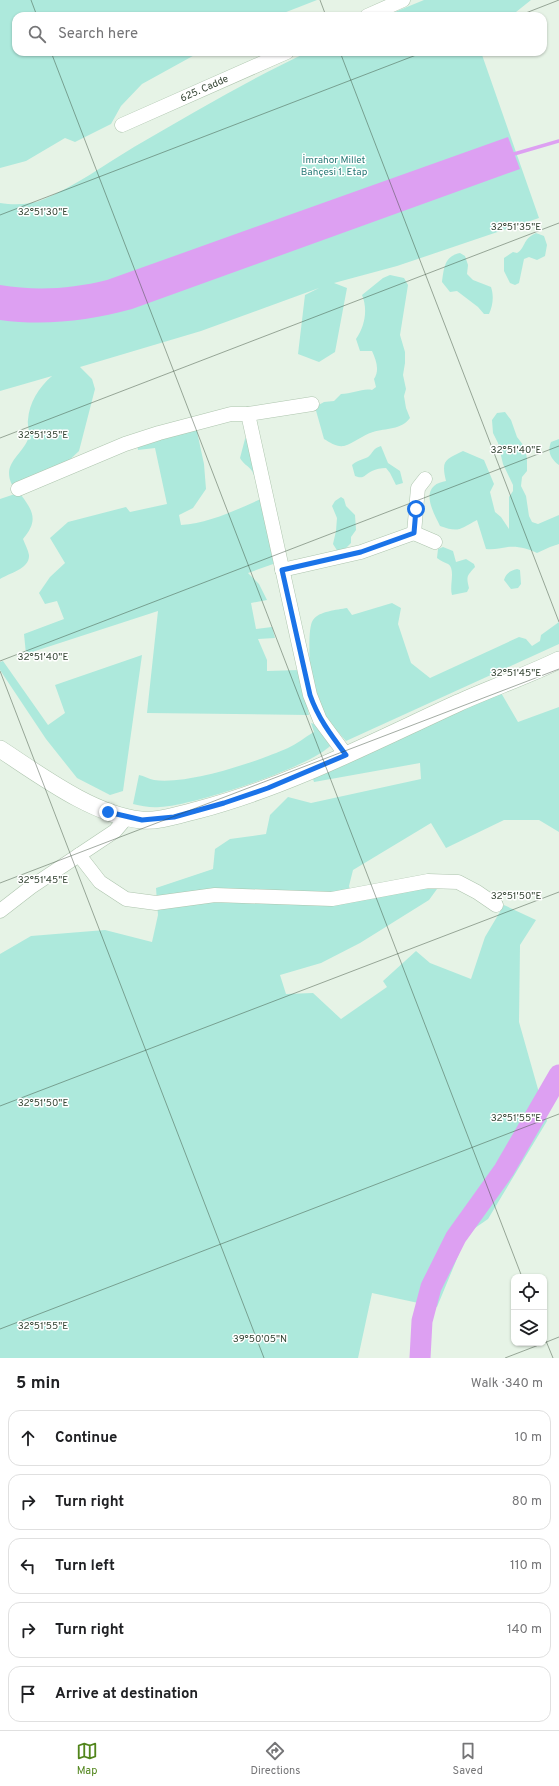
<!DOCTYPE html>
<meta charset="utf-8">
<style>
body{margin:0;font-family:Overpass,sans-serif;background:#f2f2f2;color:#202124}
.controls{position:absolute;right:12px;bottom:12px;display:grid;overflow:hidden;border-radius:8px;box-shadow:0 1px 3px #0004}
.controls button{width:36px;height:36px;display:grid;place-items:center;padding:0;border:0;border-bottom:1px solid #e0e0e0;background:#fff;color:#202124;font:20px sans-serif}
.stop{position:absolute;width:12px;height:12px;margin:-9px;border:3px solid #1a73e8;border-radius:50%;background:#fff}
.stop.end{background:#1a73e8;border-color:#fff;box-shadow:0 1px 4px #0008}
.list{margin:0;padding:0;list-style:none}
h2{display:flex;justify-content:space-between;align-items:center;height:52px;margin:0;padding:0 16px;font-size:17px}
h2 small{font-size:13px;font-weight:400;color:#757577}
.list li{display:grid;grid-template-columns:26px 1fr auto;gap:12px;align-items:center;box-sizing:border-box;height:56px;margin:0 8px 8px;padding:0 8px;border:1px solid #e0e0e0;border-radius:12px}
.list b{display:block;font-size:15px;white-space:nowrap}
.list em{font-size:13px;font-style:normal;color:#757577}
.icon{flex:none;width:22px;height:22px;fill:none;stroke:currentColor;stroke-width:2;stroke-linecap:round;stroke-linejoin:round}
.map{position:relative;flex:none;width:559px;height:1358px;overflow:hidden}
.search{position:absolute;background:#fff;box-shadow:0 1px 3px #0004;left:12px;right:12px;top:12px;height:44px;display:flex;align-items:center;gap:10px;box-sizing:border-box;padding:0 14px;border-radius:12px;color:#757577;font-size:15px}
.sheet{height:372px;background:#fff}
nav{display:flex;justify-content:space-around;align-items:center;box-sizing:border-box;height:56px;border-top:1px solid #e0e0e0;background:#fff;font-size:11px;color:#757577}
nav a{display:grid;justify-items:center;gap:2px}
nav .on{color:#51851b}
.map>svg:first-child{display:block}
.green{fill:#ade9dc}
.water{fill:#dda0f2}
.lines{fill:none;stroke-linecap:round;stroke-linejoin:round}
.stream{stroke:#dda0f2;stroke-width:3.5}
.river{stroke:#dda0f2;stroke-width:21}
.minor-casing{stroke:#aec5ae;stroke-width:15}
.tertiary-casing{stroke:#aec5ae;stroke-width:18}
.minor{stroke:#fff;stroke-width:14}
.tertiary{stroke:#fff;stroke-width:17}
.route{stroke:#1a73e8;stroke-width:5}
.ticks{fill:none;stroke:#364635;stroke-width:1;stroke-opacity:0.45}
.labels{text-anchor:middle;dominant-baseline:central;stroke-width:3;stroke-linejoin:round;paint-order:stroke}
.street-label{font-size:10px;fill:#364635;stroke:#fff}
.park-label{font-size:10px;fill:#277976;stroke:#fff}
.ticks-label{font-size:10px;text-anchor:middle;fill:#364635;stroke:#fff;stroke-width:3;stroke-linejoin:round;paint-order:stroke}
</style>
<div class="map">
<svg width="559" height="1358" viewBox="0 0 559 1358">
<rect width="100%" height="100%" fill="#e6f3e6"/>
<path class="green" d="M 0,0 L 317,0 L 276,16 L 16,16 L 16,52 L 200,52 L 142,84 L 121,106 L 111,124 L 75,142 L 65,138 L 26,161 L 0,168 Z
M 424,0 L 531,0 L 516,12 L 506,16 L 385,16 Z
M 308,52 L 481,52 L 539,218 L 397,266 L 334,283 L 347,288 L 335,352 L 319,362 L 298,354 L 305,295 L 319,288 L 201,331 L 80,367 L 92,379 L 95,389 L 79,451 L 62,467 L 47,474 L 12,485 C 1,462 24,455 29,436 C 30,431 27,425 28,420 C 29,403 39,387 52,376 L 0,391 L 0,203 C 13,205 30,205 42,200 C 74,187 104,165 134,147 C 191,114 248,80 308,52 Z
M 536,233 L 544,236 L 547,245 L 545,256 L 537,260 L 529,257 L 524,259 L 519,283 L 515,285 L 510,283 L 504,271 L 504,258 L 513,252 L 517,253 C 526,248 522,239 536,233 Z
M 460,253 L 465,256 L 468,265 L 467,274 L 473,280 L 491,287 C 494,296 493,305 489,314 L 484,314 L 478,307 L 457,291 L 450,292 L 442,282 C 444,269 444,256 460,253 Z
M 390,275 L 404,278 L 408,285 L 400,335 L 405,352 L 405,363 L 403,375 L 406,389 L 404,396 L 406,408 L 410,418 C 401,430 386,428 373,432 C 363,435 354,443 344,446 C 336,447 331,443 324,439 L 315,407 L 324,402 L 334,401 L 341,394 C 352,394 363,388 372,390 L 376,387 L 374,379 C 380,370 376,360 372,351 L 360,351 L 356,339 C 365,326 368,309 362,295 L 383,278 Z
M 505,412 L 511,420 L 517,437 L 524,446 L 527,458 L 527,471 L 522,477 L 521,486 L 526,496 L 529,516 L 532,522 L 538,524 L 559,515 L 559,544 L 550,547 L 537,553 C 529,549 518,546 508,547 C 500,548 494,550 486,549 L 477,520 C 460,529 459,533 440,526 C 435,515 423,496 434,486 C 437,483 442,482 446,481 C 441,460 445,460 463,451 L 484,460 L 494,484 L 490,492 L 495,512 L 501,517 L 509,529 L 509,497 L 513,491 L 513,485 L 503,464 L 498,443 L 493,433 L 492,420 L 497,413 Z
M 196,427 L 204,464 L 206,489 L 193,508 L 179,515 L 181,525 C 210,523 236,510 263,498 L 276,563 L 248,573 L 259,584 L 267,600 L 251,603 L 256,629 L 272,627 L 275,638 L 258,639 L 267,660 L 267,671 L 299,670 L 309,715 L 147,713 L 158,611 L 26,654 L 24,634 L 64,619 L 57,601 L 45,604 L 39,593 L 50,577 L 65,563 L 50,538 L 68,522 L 126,507 L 130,512 L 167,504 L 155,448 L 138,450 L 137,445 Z
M 249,434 L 259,483 C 254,479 255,476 252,471 C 249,466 243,464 240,458 L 245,439 Z
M 559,439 L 559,465 C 551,459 547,452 551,442 Z
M 381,446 L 388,463 L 400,471 L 403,483 L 396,485 L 390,473 L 386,468 C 381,468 376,469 372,471 C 365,474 364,480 355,476 L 352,465 C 358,460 362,460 368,457 C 373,453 373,448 381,446 Z
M 15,494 L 21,495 C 34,512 38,521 23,539 C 25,544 28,550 29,555 C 30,569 9,573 0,579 L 0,499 Z
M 341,497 L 344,499 L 346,506 L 355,515 L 356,530 L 351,537 L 351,543 L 342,552 L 338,552 L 333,544 L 336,531 L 337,518 L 332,506 L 335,501 Z
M 443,547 L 453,551 L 456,562 L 466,559 L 474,564 L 475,567 C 467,576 466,576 469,588 L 467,592 L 452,595 C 449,586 456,569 448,564 C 444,562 441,561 437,558 L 438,549 Z
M 517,569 L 520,570 L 521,584 L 518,588 L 511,589 L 504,580 C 506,573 510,571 517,569 Z
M 392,603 L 401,608 L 398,624 L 411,663 L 430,678 L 519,637 L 526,639 L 532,646 L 540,641 L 541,635 L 559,622 L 559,644 L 346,741 C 339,732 323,718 319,708 C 316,700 312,690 311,681 C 310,670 307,628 313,620 C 319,611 337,610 347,608 L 352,615 Z
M 142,655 L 123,791 L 110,795 L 77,778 L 46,739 L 0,670 L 0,662 L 3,661 L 48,725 L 65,713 L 55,685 Z
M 500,691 L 518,722 L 559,707 L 559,832 L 539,820 L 504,820 L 446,848 L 431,823 L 353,870 L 349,886 L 354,902 L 423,889 L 437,889 L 429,900 L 360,943 L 321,963 L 280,975 L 286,994 L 313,993 L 341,1019 L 387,987 L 383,981 L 416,951 L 430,963 L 471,979 L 485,937 L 504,905 L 536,920 L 520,945 L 519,1022 L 547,1121 L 488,1219 L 475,1228 L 463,1244 L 437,1307 L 372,1293 L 358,1358 L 0,1358 L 0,954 L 31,936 L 105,930 L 152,942 L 158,915 L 156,888 L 213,869 L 215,849 L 230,839 L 266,834 L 270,815 L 288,797 L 311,803 L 421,779 L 420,763 L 314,782 L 312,776 Z
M 311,723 L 317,725 L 331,745 C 311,767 192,806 160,807 C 151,808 142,806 133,804 L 139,775 C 144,776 149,779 154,780 C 188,785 256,762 288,748 C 297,744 305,737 314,732 Z"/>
<path class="water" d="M 508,137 L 520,169 L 132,309 C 88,321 45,326 0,320 L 0,285 C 36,291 71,289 107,280 Z"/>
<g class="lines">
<path class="stream" d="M 514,154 L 559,141"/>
<path class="river" d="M 420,1358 L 422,1321 L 431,1287 L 456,1237 L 504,1170 L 559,1075"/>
<defs>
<g id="minor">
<path d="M 367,16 L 403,0"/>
<path id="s1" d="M 122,125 L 287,52"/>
<path d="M 248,414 L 310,695 L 320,720 L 346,755"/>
<path d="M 425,479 L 418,488 L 414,533 L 435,542"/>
<path d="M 18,489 L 125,444 L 159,433 L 231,414 L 248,414 L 312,404"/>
<path d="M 282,570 L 361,552 L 414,533"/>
<path d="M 79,855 L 100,882 L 126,899 L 156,903 L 215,895 L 332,899 L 428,881 L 458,882 L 477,892 L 496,905"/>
<path d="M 0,911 L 31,887 L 115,831 L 127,817"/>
</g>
<path id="tertiary" d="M 0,749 C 40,775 93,815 141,820 C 158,822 181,814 198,810 C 289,786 373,742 458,703 C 491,688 526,676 559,660"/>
</defs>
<use href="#minor" class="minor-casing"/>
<use href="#tertiary" class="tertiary-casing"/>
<use href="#minor" class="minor"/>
<use href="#tertiary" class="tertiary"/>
</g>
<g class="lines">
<path class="route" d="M 108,812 L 142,820 L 174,817 L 224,803 L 268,788 L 346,755 C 331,735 318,718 310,695 L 282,570 L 361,552 L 414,533 L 416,509"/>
</g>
<path class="ticks" d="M 31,0 L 37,16M 320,0 L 326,16M 518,16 L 559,0M 51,52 L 522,1277M 340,52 L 559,622M 0,215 L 424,52M 0,438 L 559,223M 0,661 L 559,446M 0,671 L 264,1358M 0,883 L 559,669M 0,1106 L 559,892M 0,1329 L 559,1114M 544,1336 L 553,1358M 544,1343 L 559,1337M 505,1358 L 544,1343"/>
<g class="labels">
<g class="street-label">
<text stroke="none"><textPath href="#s1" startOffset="90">625. Cadde</textPath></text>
</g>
<g class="park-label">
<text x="334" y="160">İmrahor Millet<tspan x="334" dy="12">Bahçesi 1. Etap</tspan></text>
</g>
</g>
<g class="ticks-label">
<text x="43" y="215">32°51'30"E</text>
<text x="516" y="230">32°51'35"E</text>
<text x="43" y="438">32°51'35"E</text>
<text x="516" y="453">32°51'40"E</text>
<text x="43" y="660">32°51'40"E</text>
<text x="516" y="676">32°51'45"E</text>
<text x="43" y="883">32°51'45"E</text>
<text x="516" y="899">32°51'50"E</text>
<text x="43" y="1106">32°51'50"E</text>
<text x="516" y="1121">32°51'55"E</text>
<text x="43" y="1329">32°51'55"E</text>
<text x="260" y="1342">39°50'05"N</text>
</g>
</svg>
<div class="controls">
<button><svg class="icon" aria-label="locate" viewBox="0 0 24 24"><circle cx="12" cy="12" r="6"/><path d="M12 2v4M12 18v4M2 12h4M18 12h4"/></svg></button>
<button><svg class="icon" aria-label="layers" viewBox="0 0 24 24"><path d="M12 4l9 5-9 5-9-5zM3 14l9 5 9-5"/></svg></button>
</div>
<div class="stop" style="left:416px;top:509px"></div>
<div class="stop end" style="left:108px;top:812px"></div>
<div class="search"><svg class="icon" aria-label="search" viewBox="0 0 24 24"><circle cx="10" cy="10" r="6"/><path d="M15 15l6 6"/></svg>Search here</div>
</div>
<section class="sheet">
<h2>5 min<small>Walk · 340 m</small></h2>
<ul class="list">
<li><svg class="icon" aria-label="ahead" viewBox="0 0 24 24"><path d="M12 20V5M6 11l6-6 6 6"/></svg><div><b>Continue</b></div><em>10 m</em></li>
<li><svg class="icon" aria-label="right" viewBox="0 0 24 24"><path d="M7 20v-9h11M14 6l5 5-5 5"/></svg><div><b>Turn right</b></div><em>80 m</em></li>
<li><svg class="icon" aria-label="left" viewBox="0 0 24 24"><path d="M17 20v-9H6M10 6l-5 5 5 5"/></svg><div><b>Turn left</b></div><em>110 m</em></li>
<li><svg class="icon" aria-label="right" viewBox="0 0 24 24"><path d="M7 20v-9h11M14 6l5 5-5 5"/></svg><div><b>Turn right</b></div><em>140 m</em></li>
<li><svg class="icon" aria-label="arrive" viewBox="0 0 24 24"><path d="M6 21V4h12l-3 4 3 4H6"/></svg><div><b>Arrive at destination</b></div></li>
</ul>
</section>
<nav>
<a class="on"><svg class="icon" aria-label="map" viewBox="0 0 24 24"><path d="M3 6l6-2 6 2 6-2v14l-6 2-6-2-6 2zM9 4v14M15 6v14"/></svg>Map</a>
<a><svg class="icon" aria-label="directions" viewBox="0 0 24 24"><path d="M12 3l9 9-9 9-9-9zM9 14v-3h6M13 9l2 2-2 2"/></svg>Directions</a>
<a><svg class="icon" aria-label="saved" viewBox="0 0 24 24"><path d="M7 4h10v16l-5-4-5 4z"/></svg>Saved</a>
</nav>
